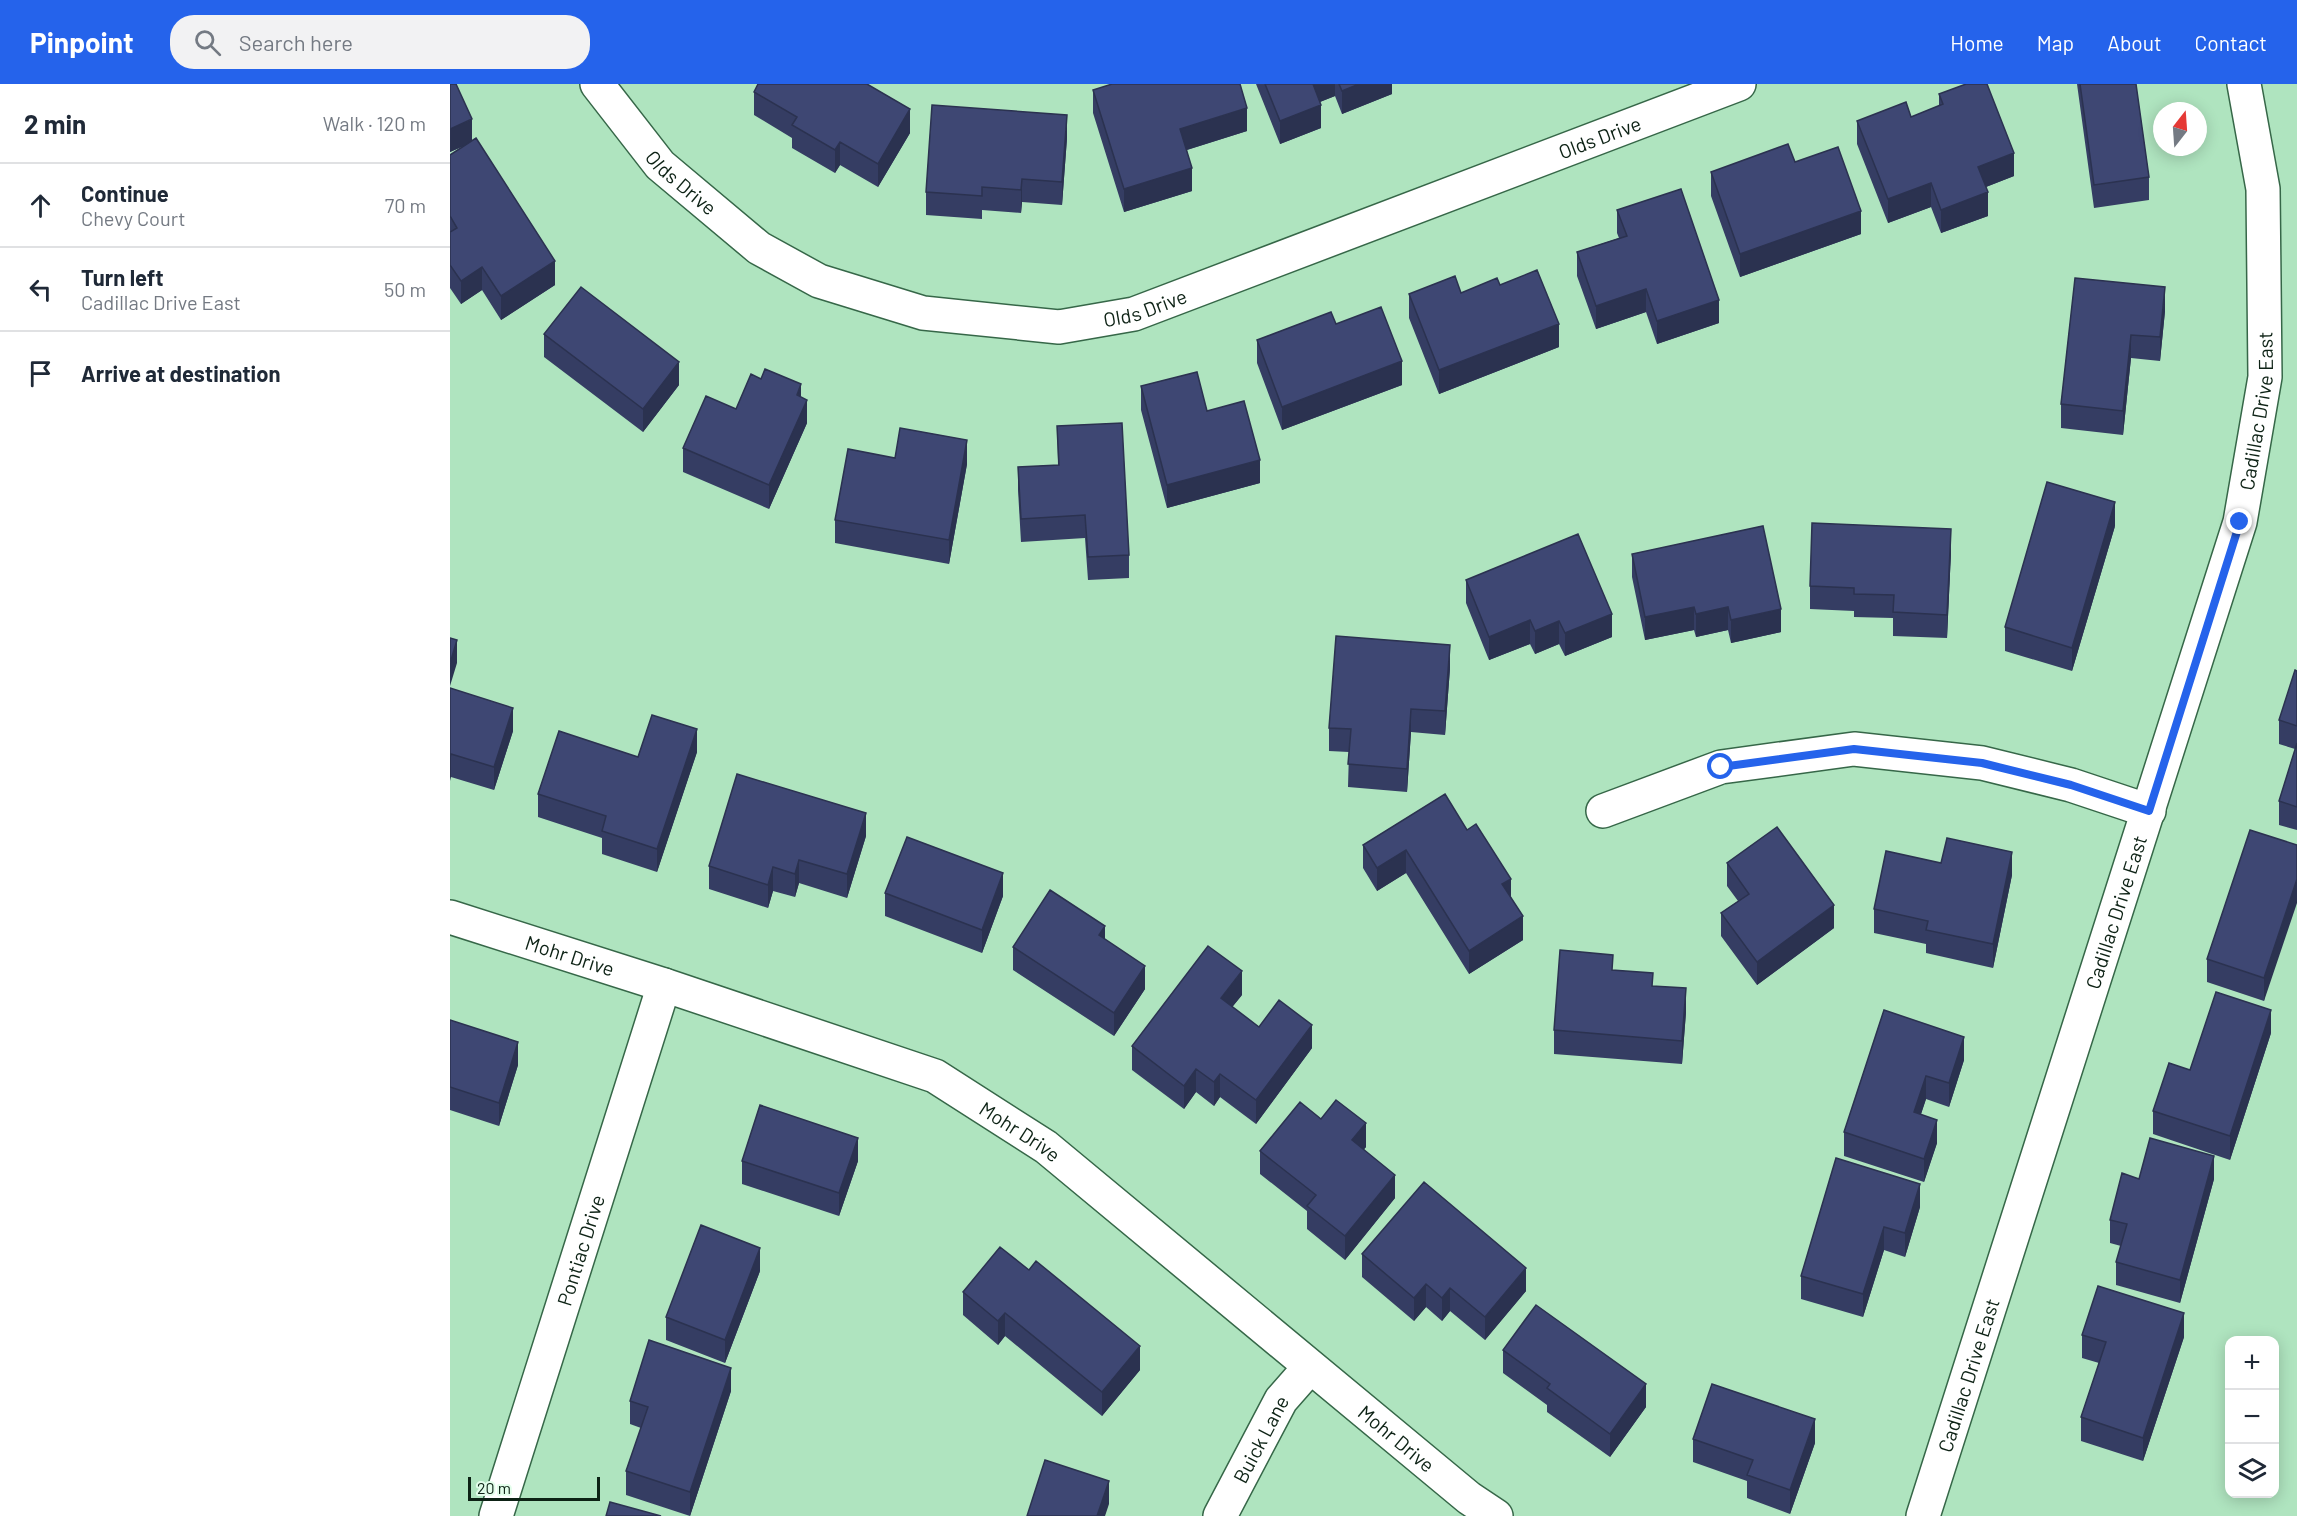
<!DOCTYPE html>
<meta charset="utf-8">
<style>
body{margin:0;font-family:Barlow,sans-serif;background:#f2f2f3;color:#1f2937}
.controls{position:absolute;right:18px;bottom:18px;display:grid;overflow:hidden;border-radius:12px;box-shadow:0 3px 15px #0003}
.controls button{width:54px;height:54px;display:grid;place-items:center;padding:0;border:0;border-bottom:2px solid #e0e1e3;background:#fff;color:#1f2937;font:30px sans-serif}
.compass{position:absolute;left:1703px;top:18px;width:54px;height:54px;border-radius:50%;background:#fff;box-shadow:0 3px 15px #0003;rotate:17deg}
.scale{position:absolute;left:18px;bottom:15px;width:132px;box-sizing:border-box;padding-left:6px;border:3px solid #0d2215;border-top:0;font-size:16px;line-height:21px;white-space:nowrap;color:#0d2215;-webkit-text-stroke:4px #e3feeb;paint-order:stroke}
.stop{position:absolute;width:18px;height:18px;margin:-14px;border:4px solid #2563eb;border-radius:50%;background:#fff}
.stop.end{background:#2563eb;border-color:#fff;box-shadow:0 2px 6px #0008}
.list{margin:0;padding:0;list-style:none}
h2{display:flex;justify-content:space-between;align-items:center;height:78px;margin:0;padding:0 24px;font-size:26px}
h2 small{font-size:20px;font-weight:400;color:#747a83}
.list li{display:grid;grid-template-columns:39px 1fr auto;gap:18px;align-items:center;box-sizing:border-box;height:84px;padding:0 24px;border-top:2px solid #e0e1e3}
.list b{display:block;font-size:22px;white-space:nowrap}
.list p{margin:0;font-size:20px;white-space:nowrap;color:#747a83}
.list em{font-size:20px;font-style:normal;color:#747a83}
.icon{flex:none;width:33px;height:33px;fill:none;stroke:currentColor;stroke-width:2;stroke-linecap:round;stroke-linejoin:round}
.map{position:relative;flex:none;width:1847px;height:1432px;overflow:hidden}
header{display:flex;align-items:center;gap:36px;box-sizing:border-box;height:84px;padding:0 30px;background:#2563eb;color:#fff}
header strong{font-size:28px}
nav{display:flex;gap:33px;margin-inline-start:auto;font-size:21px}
.search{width:420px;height:54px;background:#f2f2f3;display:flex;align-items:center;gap:15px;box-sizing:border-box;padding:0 21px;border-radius:24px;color:#747a83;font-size:22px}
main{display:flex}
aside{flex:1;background:#fff}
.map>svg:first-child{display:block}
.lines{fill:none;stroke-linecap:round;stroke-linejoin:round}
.street-casing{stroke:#366748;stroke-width:36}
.street{stroke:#fff;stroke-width:33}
.wall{fill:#353d63}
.shaded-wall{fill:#2b3250}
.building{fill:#3e4773;stroke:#2b3250;stroke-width:1.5}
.route{stroke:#2563eb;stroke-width:8}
.labels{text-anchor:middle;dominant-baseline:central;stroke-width:6;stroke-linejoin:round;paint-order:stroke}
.street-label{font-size:20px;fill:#0d2215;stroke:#e3feeb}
</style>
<header>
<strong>Pinpoint</strong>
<div class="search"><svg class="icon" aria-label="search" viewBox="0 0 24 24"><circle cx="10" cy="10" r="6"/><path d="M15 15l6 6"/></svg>Search here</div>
<nav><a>Home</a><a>Map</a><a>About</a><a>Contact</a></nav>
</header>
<main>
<aside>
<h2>2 min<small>Walk · 120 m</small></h2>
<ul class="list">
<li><svg class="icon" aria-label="ahead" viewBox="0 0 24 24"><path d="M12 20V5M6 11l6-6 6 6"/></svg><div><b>Continue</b><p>Chevy Court</p></div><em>70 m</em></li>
<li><svg class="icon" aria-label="left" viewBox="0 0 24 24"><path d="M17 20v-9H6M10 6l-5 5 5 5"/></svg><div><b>Turn left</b><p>Cadillac Drive East</p></div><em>50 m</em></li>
<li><svg class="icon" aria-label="arrive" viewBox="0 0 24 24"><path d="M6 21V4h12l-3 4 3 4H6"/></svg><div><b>Arrive at destination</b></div></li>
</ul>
</aside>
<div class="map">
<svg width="1847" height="1432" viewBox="0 0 1847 1432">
<rect width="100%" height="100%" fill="#afe4bf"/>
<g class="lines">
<defs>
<g id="street">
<path id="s1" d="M 147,0 L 210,81 L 309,164 L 369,197 L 473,229 L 609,243 L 684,230 L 1289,0"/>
<path d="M 1153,727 L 1271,683 L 1404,665 L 1532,679 L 1621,701 L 1699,727"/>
<path id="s2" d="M 0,833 L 214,901 L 485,992 L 596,1063 L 1019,1414 L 1046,1432"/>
<path id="s3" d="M 46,1432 L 214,901"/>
<path id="s4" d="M 770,1432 L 831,1316 L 860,1283"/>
<path id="s5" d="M 1473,1432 L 1790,438 L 1815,293 L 1813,105 L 1794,0"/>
</g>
</defs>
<use href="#street" class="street-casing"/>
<use href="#street" class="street"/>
</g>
<path class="wall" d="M 0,0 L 22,57 L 105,201 L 51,236 L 32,206 L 11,220 L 0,204 L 0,71 L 14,62 L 0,68 Z
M 806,0 L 942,0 L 942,10 L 892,30 L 885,12 L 870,18 L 871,44 L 830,60 Z
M 1627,0 L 1686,0 L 1699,93 L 1699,116 L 1644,124 Z
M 643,6 L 797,47 L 737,66 L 742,107 L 674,128 L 643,29 Z
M 304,8 L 460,49 L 428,103 L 390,81 L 385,89 L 342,64 L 342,54 L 304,31 Z
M 1489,10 L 1564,92 L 1536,103 L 1538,132 L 1491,149 L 1481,123 L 1438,139 L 1407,60 L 1407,37 L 1461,33 L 1489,22 Z
M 617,54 L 612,121 L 572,118 L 571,129 L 532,126 L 532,135 L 476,131 L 476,108 Z
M 1345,78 L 1411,150 L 1290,193 L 1261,112 L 1261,88 Z
M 1167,126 L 1269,239 L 1207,260 L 1196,228 L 1146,245 L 1127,192 L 1127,168 L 1169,154 L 1167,149 Z
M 1625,194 L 1715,227 L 1710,277 L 1681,274 L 1673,351 L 1611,344 L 1611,320 Z
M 1050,201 L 1109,263 L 989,310 L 959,234 L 959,210 L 1011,209 Z
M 886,240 L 952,301 L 832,346 L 807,279 L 807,256 Z
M 94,250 L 229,301 L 193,348 L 94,273 Z
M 691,302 L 757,327 L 810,399 L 717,424 L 691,326 Z
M 351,313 L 357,339 L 319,425 L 233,388 L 233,364 L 286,325 Z
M 607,342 L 679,471 L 679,494 L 638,496 L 635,454 L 571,458 L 568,406 L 568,383 L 608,381 Z
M 445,374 L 517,380 L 499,480 L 385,459 L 385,436 Z
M 1665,442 L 1622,587 L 1555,567 L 1555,543 Z
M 1501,468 L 1497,554 L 1443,552 L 1443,534 L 1404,533 L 1404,527 L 1360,525 L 1360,502 Z
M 1182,470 L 1331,548 L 1281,559 L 1278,546 L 1246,553 L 1244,546 L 1195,556 L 1182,493 Z
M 1016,496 L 1162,553 L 1115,572 L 1109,560 L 1085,570 L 1080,560 L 1039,576 L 1016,519 Z
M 1000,584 L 995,651 L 961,648 L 957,708 L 898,703 L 899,668 L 879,667 L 879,644 Z
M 1847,587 L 1847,746 L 1829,741 L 1829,717 L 1845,665 L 1829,660 L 1829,636 Z
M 0,604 L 63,647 L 44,706 L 1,693 Z
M 247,668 L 207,788 L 152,770 L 152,754 L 88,733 L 88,710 L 188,673 Z
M 1017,746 L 1061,813 L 1073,856 L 1019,890 L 956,789 L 927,807 L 913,784 L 913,761 Z
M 416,752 L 397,814 L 349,799 L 345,813 L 323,807 L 318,824 L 259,805 L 259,782 Z
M 1847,761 L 1814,917 L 1757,898 L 1757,875 Z
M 1277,779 L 1384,844 L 1307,901 L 1271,852 L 1271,829 L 1288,817 L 1277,802 Z
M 1491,779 L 1562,791 L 1543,884 L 1476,869 L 1476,860 L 1424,849 L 1424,825 Z
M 435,809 L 553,812 L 532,869 L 435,832 Z
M 563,863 L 695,905 L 664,952 L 563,886 Z
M 1163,886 L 1203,902 L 1236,928 L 1232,980 L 1104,970 L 1104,946 Z
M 792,911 L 782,923 L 809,943 L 862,964 L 806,1040 L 770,1013 L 764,1022 L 746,1008 L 734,1025 L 682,986 L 682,962 Z
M 1434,926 L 1514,976 L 1499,1023 L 1476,1015 L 1471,1030 L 1487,1059 L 1474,1098 L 1394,1072 L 1394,1048 Z
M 0,936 L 68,981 L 49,1042 L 0,1026 Z
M 1821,949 L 1780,1076 L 1703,1050 L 1703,1027 L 1740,986 Z
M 871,1035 L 916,1063 L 914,1065 L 945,1114 L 895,1176 L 857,1145 L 857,1127 L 810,1090 L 810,1067 Z
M 1386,1074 L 1470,1123 L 1455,1173 L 1434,1166 L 1413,1233 L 1351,1215 L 1351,1192 Z
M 292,1077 L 408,1077 L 389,1132 L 292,1100 Z
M 1689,1095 L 1764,1095 L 1730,1219 L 1666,1201 L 1666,1178 L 1671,1162 L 1660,1159 L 1660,1136 Z
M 912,1170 L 1076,1207 L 1035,1256 L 1000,1227 L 992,1237 L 976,1223 L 964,1237 L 912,1193 Z
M 310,1187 L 275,1279 L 216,1256 L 216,1233 Z
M 513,1208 L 690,1286 L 652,1332 L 555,1252 L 548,1261 L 513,1231 Z
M 1632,1251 L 1734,1253 L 1693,1377 L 1631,1357 L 1631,1333 L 1649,1279 L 1632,1274 Z
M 1053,1266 L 1196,1323 L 1160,1373 L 1097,1328 L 1097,1321 L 1053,1289 Z
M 281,1307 L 240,1432 L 176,1411 L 176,1387 L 191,1344 L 180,1340 L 180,1317 Z
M 1243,1355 L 1365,1359 L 1340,1430 L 1297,1414 L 1297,1397 L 1243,1378 Z"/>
<path class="shaded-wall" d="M 862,0 L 885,0 L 885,12 L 862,21 Z
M 909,0 L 942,0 L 942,10 L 892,30 L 892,7 Z
M 871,21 L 871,44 L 830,60 L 830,37 Z
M 797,24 L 797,47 L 730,68 L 730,45 Z
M 460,25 L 460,49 L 428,103 L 428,80 Z
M 617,31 L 617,54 L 612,121 L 612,98 Z
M 22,35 L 22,58 L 0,68 L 0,45 Z
M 390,58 L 390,81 L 385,89 L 385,66 Z
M 1564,69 L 1564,92 L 1528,106 L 1528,83 Z
M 742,84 L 742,107 L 674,128 L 674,105 Z
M 572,95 L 572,118 L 571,129 L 571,106 Z
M 1481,99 L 1481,123 L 1438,139 L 1438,115 Z
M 1538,108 L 1538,132 L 1491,149 L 1491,126 Z
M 1411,127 L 1411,150 L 1290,193 L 1290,170 Z
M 105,177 L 105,201 L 51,236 L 51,212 Z
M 32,183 L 32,206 L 11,220 L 11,197 Z
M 1715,203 L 1715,227 L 1710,277 L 1710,253 Z
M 1196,205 L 1196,228 L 1146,245 L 1146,222 Z
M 1269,216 L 1269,239 L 1207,260 L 1207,237 Z
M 1109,240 L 1109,263 L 989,310 L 989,286 Z
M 1681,251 L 1681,274 L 1673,351 L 1673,327 Z
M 952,277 L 952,301 L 832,346 L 832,323 Z
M 229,278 L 229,301 L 193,348 L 193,325 Z
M 351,300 L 351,324 L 347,311 Z
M 357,316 L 357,339 L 319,425 L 319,401 Z
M 517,356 L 517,380 L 499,480 L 499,456 Z
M 810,376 L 810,399 L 717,424 L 717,401 Z
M 1665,418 L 1665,442 L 1622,587 L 1622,564 Z
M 1501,445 L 1501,468 L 1497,554 L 1497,531 Z
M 1244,523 L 1244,546 L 1195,556 L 1195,533 Z
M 1278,523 L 1278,546 L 1246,553 L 1246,530 Z
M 1331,525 L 1331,548 L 1281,559 L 1281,536 Z
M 1162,530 L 1162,553 L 1115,572 L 1115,549 Z
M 1080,536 L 1080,560 L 1039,576 L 1039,553 Z
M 1109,537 L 1109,560 L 1085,570 L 1085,547 Z
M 7,556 L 7,579 L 0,602 L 0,579 Z
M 1000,561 L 1000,584 L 995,651 L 995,627 Z
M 63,624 L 63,647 L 44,706 L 44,683 Z
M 961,625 L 961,648 L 957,708 L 957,685 Z
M 247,645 L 247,668 L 207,788 L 207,765 Z
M 1,670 L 1,693 L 0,697 L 0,674 Z
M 416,729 L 416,752 L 397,814 L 397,790 Z
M 956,766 L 956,789 L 927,807 L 927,784 Z
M 1562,768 L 1562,791 L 1543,884 L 1543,860 Z
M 349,776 L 349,799 L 345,813 L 345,790 Z
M 323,783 L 323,807 L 318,824 L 318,801 Z
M 553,789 L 553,812 L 532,869 L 532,846 Z
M 1061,795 L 1061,818 L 1052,800 Z
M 1847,795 L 1847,819 L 1814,917 L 1814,894 Z
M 1384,821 L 1384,844 L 1307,901 L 1307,878 Z
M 1073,832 L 1073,856 L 1019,890 L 1019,867 Z
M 655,842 L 655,866 L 649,851 Z
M 695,882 L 695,905 L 664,952 L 664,929 Z
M 792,887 L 792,911 L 771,937 L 771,914 Z
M 1236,904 L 1236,928 L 1232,980 L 1232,957 Z
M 1821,926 L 1821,949 L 1780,1076 L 1780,1052 Z
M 862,941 L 862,964 L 806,1040 L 806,1016 Z
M 1514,953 L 1514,976 L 1499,1023 L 1499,999 Z
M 68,958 L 68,981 L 49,1042 L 49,1019 Z
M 746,985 L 746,1008 L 734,1025 L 734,1002 Z
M 770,990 L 770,1013 L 764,1022 L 764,998 Z
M 1476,992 L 1476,1015 L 1464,1051 L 1464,1028 Z
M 1487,1036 L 1487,1059 L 1474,1098 L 1474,1075 Z
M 916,1039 L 916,1063 L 902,1079 L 902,1056 Z
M 408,1054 L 408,1077 L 389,1132 L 389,1109 Z
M 1764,1072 L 1764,1095 L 1730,1219 L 1730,1196 Z
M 945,1091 L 945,1114 L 895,1176 L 895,1152 Z
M 1470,1100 L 1470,1123 L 1455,1173 L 1455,1149 Z
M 1434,1143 L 1434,1166 L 1413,1233 L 1413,1210 Z
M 310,1164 L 310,1187 L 275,1279 L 275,1256 Z
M 1076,1184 L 1076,1207 L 1035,1256 L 1035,1233 Z
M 976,1200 L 976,1223 L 964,1237 L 964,1214 Z
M 1000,1204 L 1000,1227 L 992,1237 L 992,1214 Z
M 555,1229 L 555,1252 L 548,1261 L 548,1237 Z
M 1734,1229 L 1734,1253 L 1693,1377 L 1693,1354 Z
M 690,1262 L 690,1286 L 652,1332 L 652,1308 Z
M 281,1284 L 281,1307 L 240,1432 L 240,1408 Z
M 1196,1300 L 1196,1323 L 1160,1373 L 1160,1350 Z
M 1365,1335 L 1365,1359 L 1340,1430 L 1340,1406 Z
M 659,1397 L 659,1420 L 655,1432 L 647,1432 Z"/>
<path class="building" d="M 0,0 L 6,0 L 22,35 L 0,45 Z
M 308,0 L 417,0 L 460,25 L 428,80 L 390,58 L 385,66 L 342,41 L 347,33 L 304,8 Z
M 662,0 L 790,0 L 797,24 L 730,45 L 742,84 L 674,105 L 643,6 Z
M 815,0 L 863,0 L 871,21 L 830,37 Z
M 889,0 L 909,0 L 892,7 Z
M 1516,0 L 1537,0 L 1564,69 L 1528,83 L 1538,108 L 1491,126 L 1481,99 L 1438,115 L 1407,37 L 1456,18 L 1461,33 L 1493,20 L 1489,10 Z
M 1630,0 L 1686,0 L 1699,93 L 1644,101 Z
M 482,21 L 617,31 L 612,98 L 572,95 L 571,106 L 532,103 L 532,112 L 476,108 Z
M 26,54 L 105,177 L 51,212 L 32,183 L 11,197 L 0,181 L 0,148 L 7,144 L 0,132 L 0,71 Z
M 1338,60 L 1345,78 L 1388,63 L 1411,127 L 1290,170 L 1261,88 Z
M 1231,105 L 1269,216 L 1207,237 L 1196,205 L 1146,222 L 1127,168 L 1177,152 L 1167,126 Z
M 1087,186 L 1109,240 L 989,286 L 959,210 L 1005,192 L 1011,209 L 1047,194 L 1050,201 Z
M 1625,194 L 1715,203 L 1710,253 L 1681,251 L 1673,327 L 1611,320 Z
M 131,203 L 229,278 L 193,325 L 94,250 Z
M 931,223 L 952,277 L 832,323 L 807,256 L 881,228 L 886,240 Z
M 315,285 L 351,300 L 347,311 L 357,316 L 319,401 L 233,364 L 256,312 L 286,325 L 301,290 L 311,295 Z
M 747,288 L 757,327 L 794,317 L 810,376 L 717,401 L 691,302 Z
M 672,339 L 679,471 L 638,473 L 635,431 L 571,435 L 568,383 L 609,381 L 607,342 Z
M 450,344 L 517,356 L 499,456 L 385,436 L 398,365 L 445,374 Z
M 1597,398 L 1665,418 L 1622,564 L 1555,543 Z
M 1362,439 L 1501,445 L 1497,531 L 1443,528 L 1444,511 L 1404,510 L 1404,504 L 1360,502 Z
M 1313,442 L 1331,525 L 1281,536 L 1278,523 L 1246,530 L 1244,523 L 1195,533 L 1182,470 Z
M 1128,450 L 1162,530 L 1115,549 L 1109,537 L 1085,547 L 1080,536 L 1039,553 L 1016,496 Z
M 886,552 L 1000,561 L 995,627 L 961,625 L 957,685 L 898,680 L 901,645 L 879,644 Z
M 0,554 L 7,556 L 0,579 Z
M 1845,586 L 1847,587 L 1847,642 L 1829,636 Z
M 0,604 L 63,624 L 44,683 L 1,670 L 0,674 Z
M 202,631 L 247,645 L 207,765 L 152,747 L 156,732 L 88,710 L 109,647 L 188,673 Z
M 1847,659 L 1847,723 L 1829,717 Z
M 287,690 L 416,729 L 397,790 L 349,776 L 345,790 L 323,783 L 318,801 L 259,782 Z
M 995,710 L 1017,746 L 1026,740 L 1061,795 L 1052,800 L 1073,832 L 1019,867 L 956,766 L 927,784 L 913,761 Z
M 1327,743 L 1384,821 L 1307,878 L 1271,829 L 1299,810 L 1277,779 Z
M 1800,746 L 1847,761 L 1847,795 L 1814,894 L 1757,875 Z
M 457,753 L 553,789 L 532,846 L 435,809 Z
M 1497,754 L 1562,768 L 1543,860 L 1476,846 L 1478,837 L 1424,825 L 1436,767 L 1491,779 Z
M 600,806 L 655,842 L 649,851 L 695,882 L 664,929 L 563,863 Z
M 758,862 L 792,887 L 771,914 L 809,943 L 829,916 L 862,941 L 806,1016 L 770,990 L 764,998 L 746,985 L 734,1002 L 682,962 Z
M 1110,866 L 1163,871 L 1162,886 L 1203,889 L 1202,902 L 1236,904 L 1232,957 L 1104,946 Z
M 1766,908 L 1821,926 L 1780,1052 L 1703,1027 L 1719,979 L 1740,986 Z
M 1434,926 L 1514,953 L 1499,999 L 1476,992 L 1464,1028 L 1487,1036 L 1474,1075 L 1394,1048 Z
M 0,936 L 68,958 L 49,1019 L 0,1003 Z
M 886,1016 L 916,1039 L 902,1056 L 945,1091 L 895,1152 L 857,1122 L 866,1111 L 810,1067 L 850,1018 L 871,1035 Z
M 310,1021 L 408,1054 L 389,1109 L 292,1077 Z
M 1700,1054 L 1764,1072 L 1730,1196 L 1666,1178 L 1677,1140 L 1660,1136 L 1672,1089 L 1689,1095 Z
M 1386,1074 L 1470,1100 L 1455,1149 L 1434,1143 L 1413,1210 L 1351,1192 Z
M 974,1098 L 1076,1184 L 1035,1233 L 1000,1204 L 992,1214 L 976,1200 L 964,1214 L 912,1170 Z
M 251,1141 L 310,1164 L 275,1256 L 216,1233 Z
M 550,1163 L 579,1186 L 586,1177 L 690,1262 L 652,1308 L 555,1229 L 548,1237 L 513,1208 Z
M 1648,1202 L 1734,1229 L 1693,1354 L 1631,1333 L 1656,1258 L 1632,1251 Z
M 1086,1221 L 1196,1300 L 1160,1350 L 1097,1304 L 1100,1300 L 1053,1266 Z
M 199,1256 L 281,1284 L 240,1408 L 176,1387 L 198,1323 L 180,1317 Z
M 1262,1300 L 1365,1335 L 1340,1406 L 1297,1391 L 1303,1376 L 1243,1355 Z
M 595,1376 L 659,1397 L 647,1432 L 577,1432 Z
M 160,1418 L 211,1432 L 156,1432 Z"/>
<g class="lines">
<path class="route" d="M 1271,683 L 1404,665 L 1532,679 L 1621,701 L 1699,727 L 1790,438"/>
</g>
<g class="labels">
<g class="street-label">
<text stroke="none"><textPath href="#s1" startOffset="1120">Olds Drive</textPath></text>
<text stroke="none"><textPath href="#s1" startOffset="130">Olds Drive</textPath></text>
<text stroke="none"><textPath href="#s1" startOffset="634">Olds Drive</textPath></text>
<text stroke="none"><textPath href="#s5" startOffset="1156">Cadillac Drive East</textPath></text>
<text stroke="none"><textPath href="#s5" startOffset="634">Cadillac Drive East</textPath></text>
<text stroke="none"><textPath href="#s2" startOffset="126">Mohr Drive</textPath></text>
<text stroke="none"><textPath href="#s2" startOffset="612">Mohr Drive</textPath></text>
<text stroke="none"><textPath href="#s3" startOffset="279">Pontiac Drive</textPath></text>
<text stroke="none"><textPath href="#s5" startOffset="148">Cadillac Drive East</textPath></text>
<text stroke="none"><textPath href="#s2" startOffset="1098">Mohr Drive</textPath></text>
<text stroke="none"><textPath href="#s4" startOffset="87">Buick Lane</textPath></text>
</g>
</g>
</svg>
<div class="controls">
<button>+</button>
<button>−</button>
<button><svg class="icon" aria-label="layers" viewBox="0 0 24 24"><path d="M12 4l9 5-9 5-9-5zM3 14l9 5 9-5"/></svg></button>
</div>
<svg class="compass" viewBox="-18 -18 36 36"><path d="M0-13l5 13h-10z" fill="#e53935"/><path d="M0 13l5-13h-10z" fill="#747a83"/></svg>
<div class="scale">20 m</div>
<div class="stop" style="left:1271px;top:683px"></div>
<div class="stop end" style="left:1790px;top:438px"></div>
</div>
</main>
